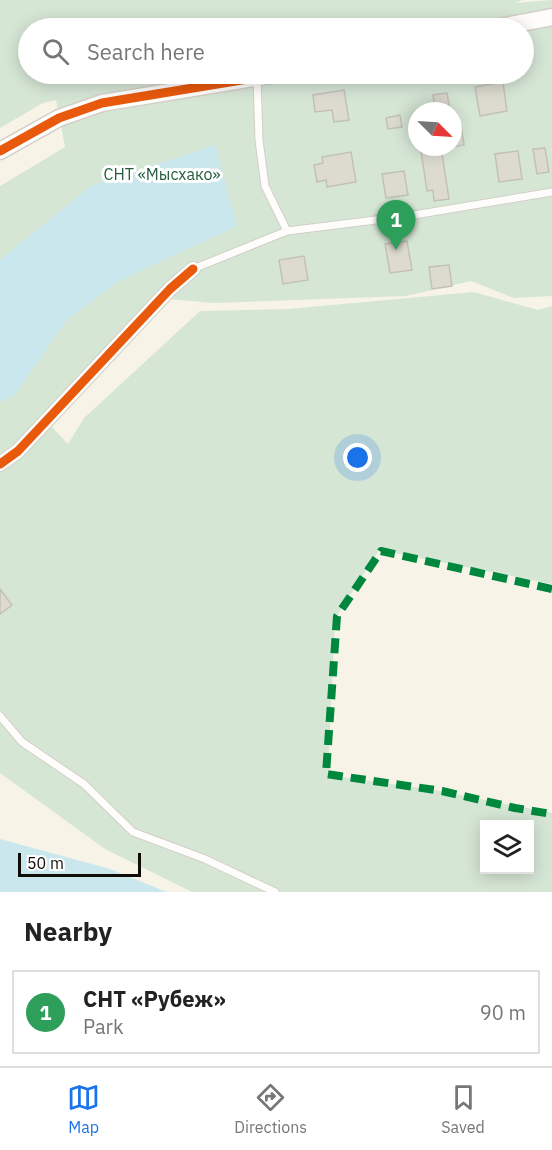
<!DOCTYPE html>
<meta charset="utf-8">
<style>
body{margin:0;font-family:"IBM Plex Sans",sans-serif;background:#f6f6f6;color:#222}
.controls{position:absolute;right:18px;bottom:18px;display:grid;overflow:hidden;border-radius:0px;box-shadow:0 3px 15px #0003}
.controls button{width:54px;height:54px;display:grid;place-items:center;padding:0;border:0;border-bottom:2px solid #e0e0e0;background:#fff;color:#222;font:30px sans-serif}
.compass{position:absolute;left:408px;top:102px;width:54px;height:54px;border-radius:50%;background:#fff;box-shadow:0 3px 15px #0003;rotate:114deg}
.scale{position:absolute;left:18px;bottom:15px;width:123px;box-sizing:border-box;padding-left:6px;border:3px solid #0f0d06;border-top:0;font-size:16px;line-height:21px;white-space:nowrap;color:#0f0d06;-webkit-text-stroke:4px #fff;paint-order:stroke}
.you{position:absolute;left:358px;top:458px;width:21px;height:21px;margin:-15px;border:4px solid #fff;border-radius:50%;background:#1a73e8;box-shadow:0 0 0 9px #1a73e833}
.badge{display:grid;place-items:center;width:39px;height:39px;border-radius:50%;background:#1a73e8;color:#fff;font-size:20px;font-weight:700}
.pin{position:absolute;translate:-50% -50px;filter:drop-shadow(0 2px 3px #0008)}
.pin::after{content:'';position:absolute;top:32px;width:21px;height:18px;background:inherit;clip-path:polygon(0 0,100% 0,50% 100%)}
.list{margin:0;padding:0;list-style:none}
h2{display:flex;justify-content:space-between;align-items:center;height:78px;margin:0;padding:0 24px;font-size:26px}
h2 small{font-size:20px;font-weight:400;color:#767676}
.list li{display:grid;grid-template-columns:39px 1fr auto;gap:18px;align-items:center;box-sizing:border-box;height:84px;margin:0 12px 12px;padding:0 12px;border:2px solid #e0e0e0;border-radius:0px}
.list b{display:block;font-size:22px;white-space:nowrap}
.list p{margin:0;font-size:20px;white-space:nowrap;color:#767676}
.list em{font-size:20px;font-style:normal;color:#767676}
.icon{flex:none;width:33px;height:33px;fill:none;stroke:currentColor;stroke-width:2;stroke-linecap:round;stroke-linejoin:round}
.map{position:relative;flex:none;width:552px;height:892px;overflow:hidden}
.search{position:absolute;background:#fff;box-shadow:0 3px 15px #0003;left:18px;right:18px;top:18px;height:66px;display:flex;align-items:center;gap:15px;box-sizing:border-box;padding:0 21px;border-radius:33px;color:#767676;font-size:22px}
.sheet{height:174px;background:#fff}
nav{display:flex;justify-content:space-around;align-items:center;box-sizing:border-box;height:84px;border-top:2px solid #e0e0e0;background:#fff;font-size:16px;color:#767676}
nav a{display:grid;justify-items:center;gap:3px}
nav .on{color:#1a73e8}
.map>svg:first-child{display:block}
.green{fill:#d6e6d5;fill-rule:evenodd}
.water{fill:#cae7ee}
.building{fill:#dddbd0;stroke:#c3c1b7;stroke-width:1.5}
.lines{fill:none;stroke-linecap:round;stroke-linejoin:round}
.service-casing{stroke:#d2cfc6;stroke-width:9}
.minor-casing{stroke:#d2cfc6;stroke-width:16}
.tertiary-casing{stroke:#d2cfc6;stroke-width:19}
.service{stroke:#fefdfb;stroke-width:7}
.minor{stroke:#fefdfb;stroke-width:14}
.tertiary{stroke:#fefdfb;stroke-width:16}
.quiet{stroke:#00873e;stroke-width:8;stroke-dasharray:15 8;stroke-linecap:butt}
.cycleway-casing{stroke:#fff;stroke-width:13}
.cycleway{stroke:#e8590c;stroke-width:9}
.labels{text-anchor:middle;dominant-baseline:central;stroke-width:6;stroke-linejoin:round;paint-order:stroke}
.park-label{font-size:16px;fill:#235d3e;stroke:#fff}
</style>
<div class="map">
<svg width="552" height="892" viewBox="0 0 552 892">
<rect width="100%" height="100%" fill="#f7f4e7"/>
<path class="green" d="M 0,0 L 523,0 L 515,3 L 552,0 L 552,296 L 514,298 L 471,281 L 406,296 L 214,303 L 168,299 L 49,424 L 68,444 L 84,418 L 200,311 L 288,309 L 474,292 L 538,310 L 552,306 L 552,584 L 379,550 L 335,619 L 328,775 L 435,790 L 552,813 L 552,892 L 192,892 L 105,849 L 0,773 L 0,186 L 65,147 L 56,100 L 43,103 L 0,128 ZM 28,28 L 524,28 L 524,74 L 28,74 ZM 417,111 L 453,111 L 453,147 L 417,147 ZM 484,824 L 530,824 L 530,870 L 484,870 Z"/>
<path class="water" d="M 215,145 L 237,226 L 119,281 L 66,321 L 14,396 L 0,402 L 0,260 L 91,186 Z
M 0,839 L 110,869 L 167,892 L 0,892 Z"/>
<path class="building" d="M 404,74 L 420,74 L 421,79 L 406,82 Z
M 503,82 L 507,111 L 480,116 L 475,87 Z
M 344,90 L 349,120 L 334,122 L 332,110 L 315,112 L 313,95 Z
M 447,93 L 450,111 L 429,111 L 428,108 L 435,107 L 433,95 Z
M 400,115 L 402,127 L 388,129 L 386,118 Z
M 461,125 L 464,145 L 445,148 L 453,147 L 453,126 Z
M 441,147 L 449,199 L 434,201 L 433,190 L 427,191 L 421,151 Z
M 545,148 L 549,172 L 537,174 L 533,149 Z
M 518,151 L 522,179 L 499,182 L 495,154 Z
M 351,152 L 356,182 L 327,187 L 326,180 L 317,182 L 314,165 L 323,163 L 322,157 Z
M 404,171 L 408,195 L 386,198 L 382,174 Z
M 407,241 L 412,270 L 390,273 L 385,244 Z
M 304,256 L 308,280 L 283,284 L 279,260 Z
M 449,265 L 452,286 L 432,289 L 429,267 Z
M 0,589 L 12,605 L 0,614 Z"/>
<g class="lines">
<defs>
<path id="service" d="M 257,78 L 259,140 L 265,186 L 287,231
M 193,269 L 287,231 L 408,216 L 552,192
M 0,716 L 22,742 L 84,784 L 133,832 L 205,859 L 275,892"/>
<path id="minor" d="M 0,464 L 18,451 L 170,289 L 193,269"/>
<path id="tertiary" d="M 495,28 L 552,17
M 0,151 L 59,118 L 102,103 L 278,74"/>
</defs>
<use href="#service" class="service-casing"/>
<use href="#minor" class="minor-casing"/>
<use href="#tertiary" class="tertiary-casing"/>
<use href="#service" class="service"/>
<use href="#minor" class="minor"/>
<use href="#tertiary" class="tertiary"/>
<path class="quiet" d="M 552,589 L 381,551 L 337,616 L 326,774 L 442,791 L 515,808 L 552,814"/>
<defs>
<path id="cycleway" d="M 0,151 L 59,118 L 102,103 L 278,74
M 0,464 L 18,451 L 170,289 L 193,269"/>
</defs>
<use href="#cycleway" class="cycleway-casing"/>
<use href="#cycleway" class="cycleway"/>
</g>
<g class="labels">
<g class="park-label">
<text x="162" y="174">СНТ «Мысхако»</text>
</g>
</g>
</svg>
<div class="controls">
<button><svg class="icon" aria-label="layers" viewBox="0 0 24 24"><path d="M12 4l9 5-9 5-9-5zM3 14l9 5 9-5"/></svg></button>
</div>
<svg class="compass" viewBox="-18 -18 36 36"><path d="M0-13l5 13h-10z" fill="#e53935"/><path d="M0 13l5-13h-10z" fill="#767676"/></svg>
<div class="scale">50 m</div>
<div class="you"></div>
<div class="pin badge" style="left:396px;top:250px;background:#2e9e5b">1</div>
<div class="search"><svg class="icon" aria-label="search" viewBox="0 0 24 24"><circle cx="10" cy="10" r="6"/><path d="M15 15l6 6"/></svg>Search here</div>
</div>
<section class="sheet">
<h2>Nearby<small></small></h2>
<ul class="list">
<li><span class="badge" style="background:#2e9e5b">1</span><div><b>СНТ «Рубеж»</b><p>Park</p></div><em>90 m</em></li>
</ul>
</section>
<nav>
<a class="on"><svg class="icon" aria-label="map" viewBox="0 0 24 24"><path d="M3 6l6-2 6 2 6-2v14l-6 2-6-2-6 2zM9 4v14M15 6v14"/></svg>Map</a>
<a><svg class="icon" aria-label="directions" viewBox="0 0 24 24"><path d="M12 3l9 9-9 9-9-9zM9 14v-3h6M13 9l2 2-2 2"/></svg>Directions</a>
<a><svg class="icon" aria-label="saved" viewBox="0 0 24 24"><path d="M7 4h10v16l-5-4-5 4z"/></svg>Saved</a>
</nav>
